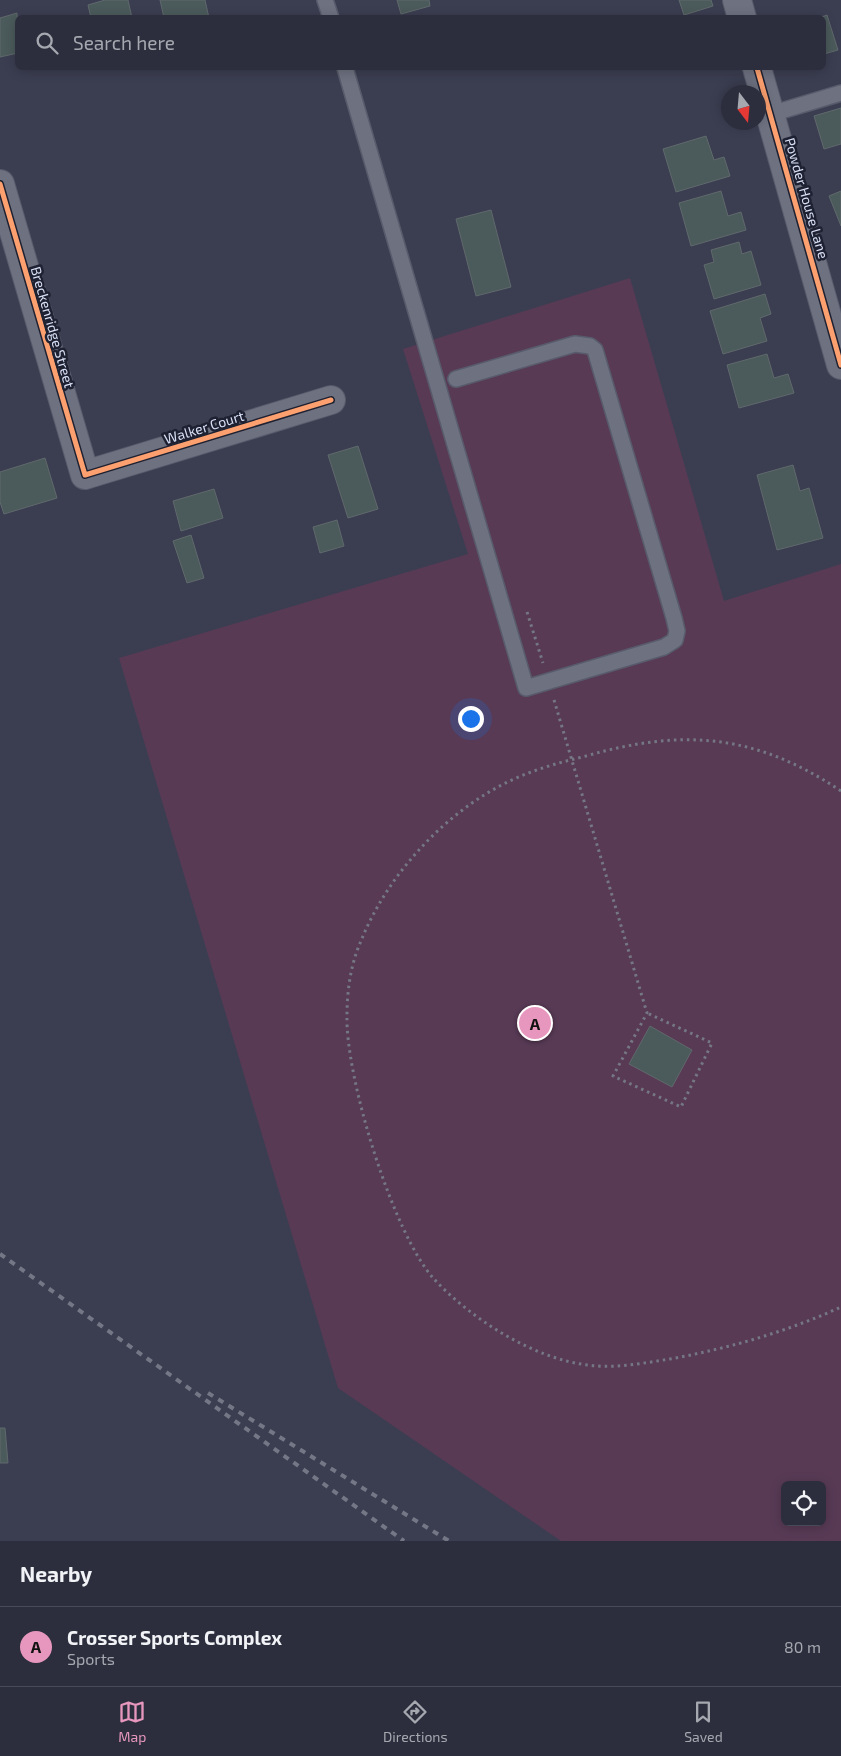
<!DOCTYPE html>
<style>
body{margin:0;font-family:"Exo 2",sans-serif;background:#343644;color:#f1f3f6}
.controls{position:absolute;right:15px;bottom:15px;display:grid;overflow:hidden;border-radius:8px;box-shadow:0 2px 12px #0003}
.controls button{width:45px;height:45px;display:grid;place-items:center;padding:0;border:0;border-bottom:1px solid #484a57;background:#2c2e3d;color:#f1f3f6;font:25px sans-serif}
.compass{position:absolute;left:721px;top:85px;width:45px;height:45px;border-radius:50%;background:#2c2e3d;box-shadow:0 2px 12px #0003;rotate:164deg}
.you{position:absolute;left:470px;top:718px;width:18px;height:18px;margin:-12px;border:4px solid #fff;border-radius:50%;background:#1a73e8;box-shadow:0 0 0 8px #1a73e833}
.badge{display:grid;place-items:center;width:32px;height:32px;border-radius:50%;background:#e797bd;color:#111;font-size:16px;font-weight:700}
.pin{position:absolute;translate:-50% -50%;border:2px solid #fff;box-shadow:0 1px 5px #0006}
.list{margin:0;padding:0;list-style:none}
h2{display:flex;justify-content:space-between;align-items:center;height:65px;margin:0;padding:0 20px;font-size:21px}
h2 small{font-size:16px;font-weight:400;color:#a6a8b0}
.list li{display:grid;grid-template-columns:32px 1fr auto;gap:15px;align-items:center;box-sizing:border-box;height:80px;padding:0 20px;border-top:1px solid #484a57}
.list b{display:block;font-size:19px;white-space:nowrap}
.list p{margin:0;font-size:16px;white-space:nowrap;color:#a6a8b0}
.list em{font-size:16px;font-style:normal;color:#a6a8b0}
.icon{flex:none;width:28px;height:28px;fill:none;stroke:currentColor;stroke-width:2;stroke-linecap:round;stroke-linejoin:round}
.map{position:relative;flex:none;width:841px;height:1541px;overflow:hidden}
.search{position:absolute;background:#2c2e3d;box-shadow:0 2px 12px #0003;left:15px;right:15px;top:15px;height:55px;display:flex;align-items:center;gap:12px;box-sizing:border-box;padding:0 18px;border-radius:8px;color:#a6a8b0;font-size:19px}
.sheet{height:145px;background:#2c2e3d}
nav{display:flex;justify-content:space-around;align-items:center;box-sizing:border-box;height:70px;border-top:1px solid #484a57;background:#2c2e3d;font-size:14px;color:#a6a8b0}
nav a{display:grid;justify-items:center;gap:2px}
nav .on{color:#e797bd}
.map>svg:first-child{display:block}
.green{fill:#583a55;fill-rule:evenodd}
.building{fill:#4b5a5b;stroke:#60696c}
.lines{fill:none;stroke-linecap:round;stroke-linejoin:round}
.service-casing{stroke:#585b6b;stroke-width:18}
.minor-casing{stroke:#585b6b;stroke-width:30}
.path{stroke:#757784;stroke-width:3;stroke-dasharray:2.5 4;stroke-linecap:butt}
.service{stroke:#6e7180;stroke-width:15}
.minor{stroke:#6e7180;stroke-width:28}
.rail{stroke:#747785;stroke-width:4;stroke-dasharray:6 6;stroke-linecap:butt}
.cycleway-casing{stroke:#1e2131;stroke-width:8}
.cycleway{stroke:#fca06f;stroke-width:5}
.labels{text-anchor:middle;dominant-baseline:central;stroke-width:5;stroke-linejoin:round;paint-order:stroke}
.street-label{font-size:14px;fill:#d9dff5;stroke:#1e2131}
</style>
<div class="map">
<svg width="841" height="1541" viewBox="0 0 841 1541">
<rect width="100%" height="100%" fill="#3b3e51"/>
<path class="green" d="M 630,278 L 724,601 L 841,564 L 841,1541 L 561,1541 L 338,1388 L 119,658 L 468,554 L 403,349 ZM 785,1485 L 822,1485 L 822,1522 L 785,1522 Z"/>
<path class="building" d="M 105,0 L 128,0 L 132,18 L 91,18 L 88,5 Z
M 160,0 L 205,0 L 209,18 L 164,18 Z
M 397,0 L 429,0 L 430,6 L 401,14 Z
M 679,0 L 711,0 L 713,6 L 684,15 Z
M 17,13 L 18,53 L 0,57 L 0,18 Z
M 827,15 L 838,50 L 824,54 L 824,18 L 819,18 Z
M 841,108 L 841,144 L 824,149 L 814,116 Z
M 706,136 L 714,160 L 724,157 L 730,176 L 676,192 L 663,149 Z
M 721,191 L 728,216 L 741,212 L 746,230 L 691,246 L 679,203 Z
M 841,191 L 841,226 L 829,196 Z
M 491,210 L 511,287 L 476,296 L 456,219 Z
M 739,242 L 742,254 L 751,251 L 761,285 L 714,299 L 704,265 L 714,262 L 711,250 Z
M 765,294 L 771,314 L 760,318 L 767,341 L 723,354 L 710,311 Z
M 767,354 L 774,378 L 788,374 L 794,393 L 739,408 L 727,365 Z
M 358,446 L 378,509 L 348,518 L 328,455 Z
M 45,458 L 57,498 L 4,514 L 0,502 L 0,472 Z
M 793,465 L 800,491 L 809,488 L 823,538 L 777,550 L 757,475 Z
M 214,489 L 223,518 L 181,531 L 173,501 Z
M 337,520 L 344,546 L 320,553 L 313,527 Z
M 191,535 L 204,578 L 187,583 L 173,541 Z
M 650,1026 L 692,1050 L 672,1087 L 629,1064 Z
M 0,1428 L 5,1428 L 8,1463 L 0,1463 Z"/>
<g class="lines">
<defs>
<path id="service" d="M 325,0 L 331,18
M 345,68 L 526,688 L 664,647 L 675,640 L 677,631 L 674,618 L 595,350 L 590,346 L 575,344 L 456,379
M 771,114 L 841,93"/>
<path id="minor" d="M 737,0 L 742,18
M 757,68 L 841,365
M 0,184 L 85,475 L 331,400"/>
</defs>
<use href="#service" class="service-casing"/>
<use href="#minor" class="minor-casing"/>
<path class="path" d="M 527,612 L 543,663
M 554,700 L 647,1013 L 613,1076 L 681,1107 L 712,1043 L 647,1013
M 841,791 C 756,734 683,728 586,756 C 566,761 546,766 526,774 C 455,801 389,870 361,941 C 351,963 347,990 347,1015 C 345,1076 393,1234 434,1279 C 471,1319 534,1359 588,1365 C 616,1369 643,1363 670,1359 C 730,1348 786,1332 841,1307"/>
<use href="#service" class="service"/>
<use href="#minor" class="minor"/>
<path class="rail" d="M 0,1254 L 404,1541
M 208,1393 L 449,1541"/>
<defs>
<path id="cycleway" d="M 757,68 L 841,365
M 0,184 L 85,475 L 331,400"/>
</defs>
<use href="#cycleway" class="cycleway-casing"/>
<use href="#cycleway" class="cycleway"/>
</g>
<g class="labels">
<g class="street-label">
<text transform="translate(807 198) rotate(74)">Powder House Lane</text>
<text transform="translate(53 327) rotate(74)">Breckenridge Street</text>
<text transform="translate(204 427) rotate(-17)">Walker Court</text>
</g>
</g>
</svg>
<div class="controls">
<button><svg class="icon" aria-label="locate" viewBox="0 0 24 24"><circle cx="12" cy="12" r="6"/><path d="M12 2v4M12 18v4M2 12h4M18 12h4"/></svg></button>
</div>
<svg class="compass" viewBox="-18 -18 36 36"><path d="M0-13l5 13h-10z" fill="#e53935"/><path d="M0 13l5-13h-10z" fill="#a6a8b0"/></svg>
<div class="you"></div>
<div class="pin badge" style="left:535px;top:1023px">A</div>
<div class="search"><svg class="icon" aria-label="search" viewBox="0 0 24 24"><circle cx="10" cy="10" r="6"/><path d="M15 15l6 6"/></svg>Search here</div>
</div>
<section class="sheet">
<h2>Nearby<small></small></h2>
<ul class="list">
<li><span class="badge">A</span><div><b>Crosser Sports Complex</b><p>Sports</p></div><em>80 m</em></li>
</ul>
</section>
<nav>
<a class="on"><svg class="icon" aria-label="map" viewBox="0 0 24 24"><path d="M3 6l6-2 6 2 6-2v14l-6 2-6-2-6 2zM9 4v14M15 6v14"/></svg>Map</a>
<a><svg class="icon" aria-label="directions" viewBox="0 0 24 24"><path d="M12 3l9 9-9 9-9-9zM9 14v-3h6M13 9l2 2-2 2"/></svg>Directions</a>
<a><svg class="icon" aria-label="saved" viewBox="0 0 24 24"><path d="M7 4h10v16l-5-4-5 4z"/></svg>Saved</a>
</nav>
